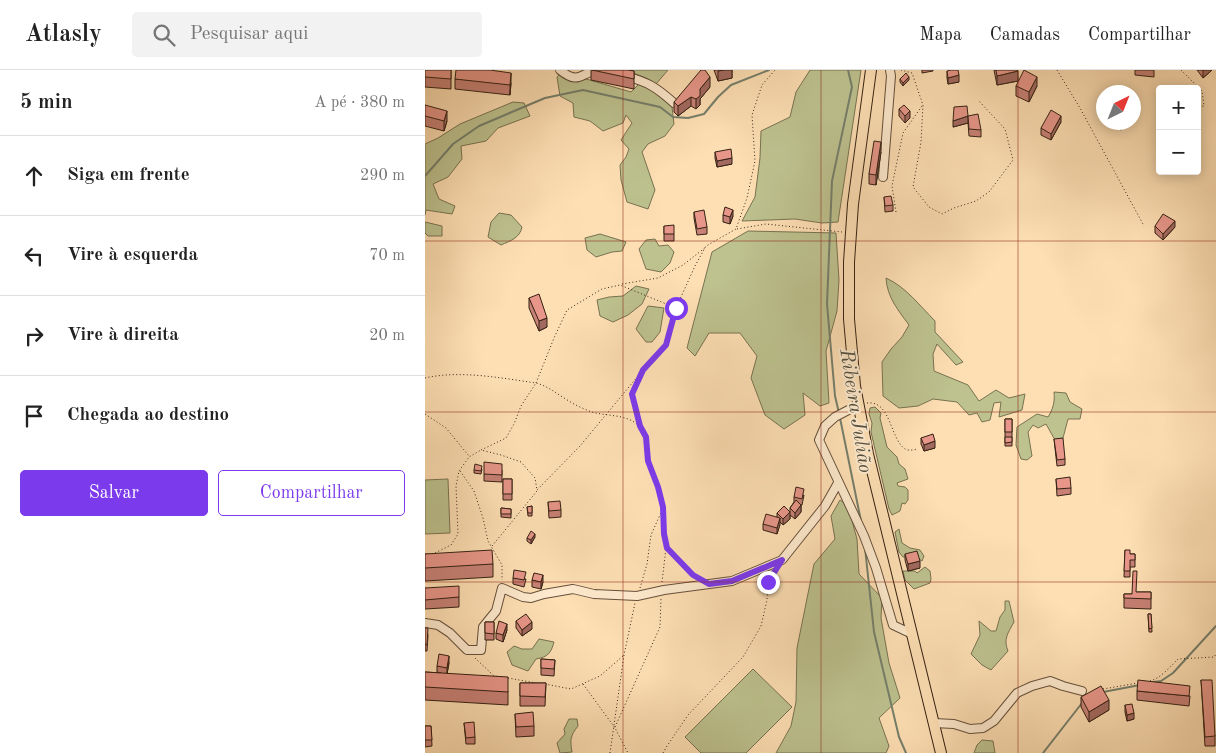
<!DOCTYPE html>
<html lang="pt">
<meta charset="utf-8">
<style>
body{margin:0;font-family:"Old Standard TT",serif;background:#f2f2f2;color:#222}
.controls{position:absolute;right:15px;top:15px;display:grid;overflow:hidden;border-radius:5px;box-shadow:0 2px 12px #0003}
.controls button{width:45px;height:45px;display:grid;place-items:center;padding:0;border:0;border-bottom:1px solid #e0e0e0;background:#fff;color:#222;font:25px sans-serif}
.compass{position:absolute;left:671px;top:15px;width:45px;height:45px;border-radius:50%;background:#fff;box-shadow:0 2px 12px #0003;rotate:43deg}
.stop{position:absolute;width:15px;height:15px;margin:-11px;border:4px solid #7c3aed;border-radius:50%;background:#fff}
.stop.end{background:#7c3aed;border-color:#fff;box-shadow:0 1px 5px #0008}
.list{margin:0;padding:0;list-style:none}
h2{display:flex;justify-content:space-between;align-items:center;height:65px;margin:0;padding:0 20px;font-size:21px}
h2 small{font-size:16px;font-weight:400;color:#767676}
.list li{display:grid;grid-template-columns:32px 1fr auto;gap:15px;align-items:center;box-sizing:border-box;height:80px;padding:0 20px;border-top:1px solid #e0e0e0}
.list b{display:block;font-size:19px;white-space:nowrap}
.list em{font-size:16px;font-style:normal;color:#767676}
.actions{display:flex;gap:10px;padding:15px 20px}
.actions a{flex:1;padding:11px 0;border:1px solid #7c3aed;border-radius:5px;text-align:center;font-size:18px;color:#7c3aed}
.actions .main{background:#7c3aed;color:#fff}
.icon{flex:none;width:28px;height:28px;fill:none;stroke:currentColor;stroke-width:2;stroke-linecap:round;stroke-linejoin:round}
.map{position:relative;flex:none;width:791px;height:683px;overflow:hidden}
header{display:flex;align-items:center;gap:30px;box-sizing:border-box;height:70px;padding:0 25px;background:#fff;border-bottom:1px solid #e0e0e0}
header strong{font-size:24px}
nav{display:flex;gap:28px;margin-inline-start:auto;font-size:18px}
.search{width:350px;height:45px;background:#f2f2f2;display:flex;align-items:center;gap:12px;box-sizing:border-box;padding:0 18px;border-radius:5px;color:#767676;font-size:19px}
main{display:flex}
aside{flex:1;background:#fff}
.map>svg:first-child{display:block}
.green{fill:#bdc28f;stroke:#787251}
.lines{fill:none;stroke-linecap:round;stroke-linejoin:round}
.stream{stroke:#757f6c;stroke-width:2}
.minor-casing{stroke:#66503b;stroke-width:10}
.major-casing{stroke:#342113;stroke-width:12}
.path{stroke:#342113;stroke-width:1;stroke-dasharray:1 2.5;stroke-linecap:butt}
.minor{stroke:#feeace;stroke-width:8}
.major{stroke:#fedfb4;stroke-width:10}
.wall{fill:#c78176;stroke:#342113}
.shaded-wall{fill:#a26960;stroke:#342113}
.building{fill:#e79689;stroke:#342113}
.route{stroke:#7c3aed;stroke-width:6}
.grid{fill:none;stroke:#8f2418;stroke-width:1;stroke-opacity:0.55}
.labels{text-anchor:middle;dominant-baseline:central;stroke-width:4;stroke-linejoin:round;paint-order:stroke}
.water-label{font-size:20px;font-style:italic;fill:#555040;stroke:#feeace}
</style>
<header>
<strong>Atlasly</strong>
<div class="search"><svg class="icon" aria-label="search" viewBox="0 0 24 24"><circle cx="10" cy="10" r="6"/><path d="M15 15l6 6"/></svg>Pesquisar aqui</div>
<nav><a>Mapa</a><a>Camadas</a><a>Compartilhar</a></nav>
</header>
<main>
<aside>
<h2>5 min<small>A pé · 380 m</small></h2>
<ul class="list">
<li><svg class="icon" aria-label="ahead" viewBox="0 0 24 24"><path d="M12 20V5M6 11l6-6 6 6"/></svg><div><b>Siga em frente</b></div><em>290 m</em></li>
<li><svg class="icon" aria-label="left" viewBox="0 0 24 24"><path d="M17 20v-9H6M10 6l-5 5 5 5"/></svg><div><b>Vire à esquerda</b></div><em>70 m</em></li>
<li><svg class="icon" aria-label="right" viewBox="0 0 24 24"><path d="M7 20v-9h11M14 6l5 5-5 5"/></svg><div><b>Vire à direita</b></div><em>20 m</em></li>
<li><svg class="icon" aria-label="arrive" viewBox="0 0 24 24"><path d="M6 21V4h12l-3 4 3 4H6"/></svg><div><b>Chegada ao destino</b></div></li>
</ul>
<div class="actions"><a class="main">Salvar</a><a>Compartilhar</a></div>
</aside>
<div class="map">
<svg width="791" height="683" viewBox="0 0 791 683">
<rect width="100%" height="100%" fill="#fedfb4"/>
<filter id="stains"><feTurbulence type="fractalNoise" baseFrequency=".004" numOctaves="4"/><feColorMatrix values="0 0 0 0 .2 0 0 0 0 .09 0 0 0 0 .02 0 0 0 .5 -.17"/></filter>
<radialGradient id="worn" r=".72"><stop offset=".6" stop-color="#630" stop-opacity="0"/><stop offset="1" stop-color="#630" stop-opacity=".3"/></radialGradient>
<path class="green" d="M 201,0 L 243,0 L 231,14 L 221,8 Z
M 385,0 L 436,0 L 413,152 L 397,153 L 370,149 L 317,151 L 330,127 L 335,88 L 336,61 L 365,47 L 371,22 Z
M 137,2 L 206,22 L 214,14 L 224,18 L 247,37 L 249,54 L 240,66 L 223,74 L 217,82 L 230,120 L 223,139 L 202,132 L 196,110 L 195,95 L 201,87 L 204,79 L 196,70 L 207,53 L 201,45 L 198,53 L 178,61 L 165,51 L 149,47 L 148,33 L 135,26 L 132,7 Z
M 88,32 L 99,33 L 105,46 L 73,58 L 61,71 L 36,76 L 37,89 L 23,107 L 8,114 L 14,129 L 30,136 L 27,144 L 1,140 L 0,145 L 0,74 L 13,68 L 35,54 Z
M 74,143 L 86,145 L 97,157 C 95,168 85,171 76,175 L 63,167 L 66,152 Z
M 0,152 L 17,156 L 17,166 L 3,166 L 0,163 Z
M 323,161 L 411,163 L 414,210 L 412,241 L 401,281 L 404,333 L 395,336 L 378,323 L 380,345 L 359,359 L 340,345 L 326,308 L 332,286 L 315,263 L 284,263 L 270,286 L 262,278 L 287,182 Z
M 175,164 L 201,172 L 197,181 L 187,182 L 171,187 L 162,180 L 160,168 Z
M 230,169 L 234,176 L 243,175 L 249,182 L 245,193 L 236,202 L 221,199 L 214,179 L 221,170 Z
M 461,208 C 481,217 495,236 510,251 L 510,262 L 538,292 L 531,295 L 512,274 L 508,284 L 509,301 L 543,315 L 554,331 L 571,320 L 584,328 L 600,324 L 597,340 L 574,347 L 576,332 L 569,333 L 565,350 L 557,352 L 552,343 L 544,345 L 532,332 L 508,329 L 493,336 L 474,338 L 458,326 L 457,292 L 466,279 L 477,267 L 484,255 C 473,240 462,227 461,208 Z
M 211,216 L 224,219 L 217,234 L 203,245 L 188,252 L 175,246 L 172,230 L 184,227 L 198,226 Z
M 223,236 L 239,238 L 235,262 L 227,272 L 221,272 L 211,259 Z
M 629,322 L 641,323 L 645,332 L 657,339 L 655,349 L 643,349 L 638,368 L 630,370 L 621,354 L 613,358 L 608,355 L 603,362 L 607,386 L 602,390 L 596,389 L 591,375 L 592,357 L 612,344 L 623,347 C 628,339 630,332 629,322 Z
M 450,337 L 456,343 L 455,348 L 462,377 L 472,387 L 474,394 L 480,399 L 483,409 L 472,413 L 473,416 L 480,417 L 483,420 L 483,430 L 480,434 L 477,433 L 475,441 L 467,445 L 464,439 L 446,362 L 447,353 L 444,344 L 445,338 Z
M 23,409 L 25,463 L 0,464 L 0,410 Z
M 415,430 L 423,436 L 432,469 L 434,504 L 457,528 L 456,548 L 464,593 L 475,628 L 454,648 L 464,676 L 461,683 L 351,683 L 366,656 L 371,632 L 372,578 L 389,494 L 410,469 L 406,446 Z
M 474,459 L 477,473 L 485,478 L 495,480 L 499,486 L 497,491 L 490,486 L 478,487 L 474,482 L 470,462 Z
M 500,497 L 505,501 L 506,509 L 505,513 L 489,519 L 480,510 L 478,501 L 490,501 L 492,503 Z
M 580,531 L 584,531 L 589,552 C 583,563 578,569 583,581 L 566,600 L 557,595 L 546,584 L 555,565 L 554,551 L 566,561 L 571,561 L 575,547 L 580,540 Z
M 114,569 L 129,572 C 126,583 123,587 111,589 L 103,601 L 87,595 L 82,582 L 89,576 L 97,579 L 107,579 Z
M 328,599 L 367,637 L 321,683 L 276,683 L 260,667 Z
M 144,649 L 152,649 L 153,656 C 145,666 145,670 147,682 L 135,683 L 132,673 L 140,664 L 139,659 Z
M 557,670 L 568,671 L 570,683 L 549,683 L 552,675 Z"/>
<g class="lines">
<path class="stream" d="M 0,106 L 28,74 L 54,56 L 120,28 L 158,20 L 235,37 L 248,47 L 263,48 L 279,44 L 293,27 L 306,15 L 344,0
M 414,343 L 410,326 L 402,234 L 407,111 L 427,17 L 423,0
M 415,348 L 436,451
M 440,478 L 449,562 L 474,667 L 481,683
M 729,612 L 736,611 L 748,603 L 791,556
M 678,622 L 715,615
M 618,683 L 657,633"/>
<defs>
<path id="minor" d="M 135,0 C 156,17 156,0 174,1
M 200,6 C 223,12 231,17 249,33
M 458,107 L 466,6 L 465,0
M 433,335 L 410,347 L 400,356 L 394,370 L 439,466 L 451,498 L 468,555 L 487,564
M 0,553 L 13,555 L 25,563 L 42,580 L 56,580 L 58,557 L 71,541 L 77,518 L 98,527 L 106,528 L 119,524 L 148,519 L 169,524 L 212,526 L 239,520 L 307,511 L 357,490 L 400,436 L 413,413
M 509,653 L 529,654 L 545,659 L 558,658 L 569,651 L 592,623 L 607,616 L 625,611 L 638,616 L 657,621"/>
<path id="major" d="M 446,0 L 428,134 L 424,192 L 424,249 L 430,316 L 443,384 L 516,683"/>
</defs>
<use href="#minor" class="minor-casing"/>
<use href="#major" class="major-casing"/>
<path class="path" d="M 476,0 L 487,3 L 498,35 L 496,72 L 488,117 L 504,137 L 517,144 L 529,138 L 551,131 L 564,122 L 588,90 L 580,59 L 554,31
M 632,0 L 655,38 L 719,156
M 756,0 L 777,21 L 779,36 L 772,37
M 471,142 L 467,116 L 478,63 L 497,36
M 312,159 L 341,154 L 417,162
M 197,214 L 233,208 L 258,195 L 281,177
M 251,238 L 241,275 L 218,300 L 155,376 L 112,420 L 110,408 L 96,392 L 76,385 L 56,380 L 81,368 L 89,354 L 96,336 L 111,313 C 123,316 132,324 144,331 C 150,335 157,338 164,341 C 180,347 201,343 214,356 C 223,364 222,378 223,388 C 226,406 237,421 239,439 C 240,450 237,467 242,477 C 245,485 261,498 268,505 L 273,508
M 0,308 C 35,300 76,308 111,313 L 129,268 L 142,240 L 177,219 L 195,215 L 251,238 L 270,196 L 281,176 L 311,159 L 322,128 L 330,91 L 327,45 L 337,15 L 350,0
M 442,333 C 466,330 465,369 480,379 C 484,381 488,380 492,379
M 0,344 L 21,358 L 44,386
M 215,355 L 207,325 L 217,303
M 35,401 L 49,421 L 58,448 L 63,471 L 77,495 L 77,510
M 67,476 L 112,421
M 0,484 L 8,484 L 26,475 L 33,464 L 31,416 L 34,401 L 44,387 L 56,380
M 237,512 L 241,478
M 215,518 L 222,494 L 226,465 L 238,438
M 50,588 L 69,606 L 76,607
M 83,608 L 111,613
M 725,611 C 736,608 745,597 753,589 L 789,587 L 791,584
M 120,614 L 146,619 L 175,606 L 198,586
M 158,614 L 190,658 L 203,683
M 678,619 L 713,613
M 190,657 L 235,557 L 236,528
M 185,683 L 199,585 L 210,533
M 238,683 L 242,676 L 263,645 L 318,587 L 336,556 L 342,530 L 343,513 L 350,501"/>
<use href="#minor" class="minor"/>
<use href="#major" class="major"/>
</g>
<path class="wall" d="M 0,0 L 26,0 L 26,19 L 0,17 Z
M 166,0 L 209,1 L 209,19 L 166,10 Z
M 289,0 L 307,0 L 307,8 L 293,11 Z
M 497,0 L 508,0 L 508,1 L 497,3 Z
M 569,0 L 592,0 L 593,11 L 572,15 Z
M 710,0 L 729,0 L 729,7 L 710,5 Z
M 772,0 L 787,0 L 778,8 Z
M 522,1 L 534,12 L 523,14 L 522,8 Z
M 30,9 L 86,13 L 85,25 L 30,19 Z
M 475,9 L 484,10 L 478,16 L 475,12 Z
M 591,16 L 612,16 L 604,32 L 591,26 Z
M 285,17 L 275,29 L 275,35 L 271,39 L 266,36 L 253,46 L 249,42 L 249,32 Z
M 0,35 L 22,51 L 19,61 L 0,56 Z
M 474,39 L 485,48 L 480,53 L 474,46 Z
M 543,46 L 556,60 L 556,67 L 544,66 L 543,53 L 528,57 Z
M 636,52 L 626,70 L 616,65 L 616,58 Z
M 690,52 L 706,52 L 695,60 Z
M 290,82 L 307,94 L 292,97 L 290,88 Z
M 456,82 L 451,115 L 444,114 L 444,104 Z
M 459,127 L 468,135 L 468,141 L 460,142 Z
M 269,142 L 282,157 L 282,164 L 272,165 L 269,148 Z
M 298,145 L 308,146 L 305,154 L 298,152 Z
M 239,156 L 249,164 L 249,171 L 239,171 Z
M 730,156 L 750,157 L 738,170 L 730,163 Z
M 104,228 L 122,257 L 114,261 L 104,238 Z
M 580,349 L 587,349 L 587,376 L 580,376 Z
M 496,368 L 510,378 L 499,381 L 496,374 Z
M 629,369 L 640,389 L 640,395 L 632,396 Z
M 57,399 L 56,404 L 49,403 L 49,400 Z
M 77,400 L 77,412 L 59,411 L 59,404 Z
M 78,409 L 87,409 L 87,430 L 78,430 Z
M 631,409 L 646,418 L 646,424 L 632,426 Z
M 379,425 L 377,435 L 376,435 L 376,442 L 370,449 L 365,445 L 365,449 L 358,455 L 355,452 L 352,464 L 338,460 L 338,454 L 352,447 L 352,443 L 365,442 L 365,438 L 369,432 L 369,427 Z
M 123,432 L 136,440 L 136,447 L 124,448 Z
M 107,436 L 107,446 L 103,446 L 102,437 Z
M 76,438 L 86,439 L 86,448 L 76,447 Z
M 110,467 L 106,474 L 102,471 L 102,468 Z
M 700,480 L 705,484 L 710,484 L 710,497 L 705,497 L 705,507 L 699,507 Z
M 0,484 L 68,494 L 68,507 L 0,511 Z
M 480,484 L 495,498 L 483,501 L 480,490 Z
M 88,508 L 101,509 L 99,517 L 88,514 Z
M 107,510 L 118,512 L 116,519 L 107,517 Z
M 0,518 L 34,527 L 34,537 L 0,539 Z
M 712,522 L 726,522 L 726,539 L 699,538 L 699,524 L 707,524 Z
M 723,544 L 726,544 L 727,562 L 724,562 Z
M 91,551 L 107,559 L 97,566 L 91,558 Z
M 60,552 L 69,552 L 69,570 L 60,570 Z
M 0,558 L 3,565 L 2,581 L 0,581 Z
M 82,560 L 78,572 L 71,569 L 71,563 Z
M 116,589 L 130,590 L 129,606 L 116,605 Z
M 24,593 L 22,604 L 83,621 L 83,635 L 0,630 L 0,602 L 16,603 L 12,602 L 12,596 Z
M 776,610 L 790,666 L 790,676 L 780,676 Z
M 95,613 L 121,613 L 120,636 L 95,636 Z
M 712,621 L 765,626 L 764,636 L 712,630 Z
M 656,627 L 684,640 L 664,652 L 656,637 Z
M 700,635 L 709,649 L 702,651 L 700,642 Z
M 90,644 L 109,656 L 109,666 L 91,667 Z
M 39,653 L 50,667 L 50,674 L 41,674 Z
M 0,656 L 6,656 L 7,676 L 0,677 Z"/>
<path class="shaded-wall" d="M 300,0 L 307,0 L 307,8 L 293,11 L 293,1 Z
M 778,0 L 787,0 L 778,8 Z
M 593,1 L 593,11 L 572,15 L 572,6 Z
M 86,3 L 86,13 L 85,25 L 85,15 Z
M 534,5 L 534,12 L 523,14 L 523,8 Z
M 285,7 L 285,17 L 275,29 L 275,35 L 271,39 L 271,29 L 275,19 Z
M 484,7 L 484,10 L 478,16 L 478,13 Z
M 612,7 L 612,16 L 604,32 L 604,22 Z
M 266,27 L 266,36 L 253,46 L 253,36 Z
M 711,39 L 711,49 L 708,51 L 708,41 Z
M 22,41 L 22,51 L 19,61 L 19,51 Z
M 485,41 L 485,48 L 480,53 L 480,46 Z
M 543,46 L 543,53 L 528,57 L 528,51 Z
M 636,46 L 636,52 L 626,70 L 626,64 Z
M 695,52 L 706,52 L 695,60 Z
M 456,72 L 456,82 L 451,115 L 451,105 Z
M 307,88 L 307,94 L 292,97 L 292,91 Z
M 308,140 L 308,146 L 305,154 L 305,147 Z
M 750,151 L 750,157 L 738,170 L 738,164 Z
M 122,248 L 122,257 L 114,261 L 114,251 Z
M 510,371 L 510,378 L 499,381 L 499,375 Z
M 376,435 L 376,442 L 370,449 L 370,443 Z
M 365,442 L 365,449 L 358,455 L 358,449 Z
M 355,448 L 355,455 L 352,464 L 352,458 Z
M 110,464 L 110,467 L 106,474 L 106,470 Z
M 495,491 L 495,498 L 483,501 L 483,494 Z
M 118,505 L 118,512 L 116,519 L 116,512 Z
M 107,552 L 107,559 L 97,566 L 97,560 Z
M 82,554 L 82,560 L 78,572 L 78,565 Z
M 24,586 L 24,593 L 22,604 L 22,598 Z
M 684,630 L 684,640 L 664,652 L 664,642 Z
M 709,643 L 709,649 L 702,651 L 702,645 Z"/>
<path class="building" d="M 0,0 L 26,0 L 26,9 L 0,7 Z
M 31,0 L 65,0 L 86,3 L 85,15 L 30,9 Z
M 167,0 L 203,0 L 209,1 L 209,9 Z
M 276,0 L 280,0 L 285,7 L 275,19 L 275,26 L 271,29 L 266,27 L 253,36 L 249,32 Z
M 526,0 L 533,0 L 534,5 L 523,8 L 522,1 Z
M 571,0 L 592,0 L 593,1 L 572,6 Z
M 599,0 L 612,7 L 604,22 L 591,16 Z
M 481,3 L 484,7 L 478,13 L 475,9 Z
M 0,35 L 22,41 L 19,51 L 0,46 Z
M 479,35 L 485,41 L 480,46 L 474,39 Z
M 708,35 L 711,39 L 708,41 Z
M 542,36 L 543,46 L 528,51 L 529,37 Z
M 626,40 L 636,46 L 626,64 L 616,58 Z
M 553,44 L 556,60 L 544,59 L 543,46 Z
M 449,71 L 456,72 L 451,105 L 444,104 Z
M 306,79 L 307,88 L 292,91 L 290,82 Z
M 466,126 L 468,135 L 460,136 L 459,127 Z
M 300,137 L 308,140 L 305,147 L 298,145 Z
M 279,140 L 282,157 L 272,159 L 269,142 Z
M 738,144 L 750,151 L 738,164 L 730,156 Z
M 249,155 L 249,164 L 239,164 L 239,156 Z
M 114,224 L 122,248 L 114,251 L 104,228 Z
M 580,349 L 587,349 L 587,362 L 580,362 Z
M 508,364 L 510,371 L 499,375 L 496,368 Z
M 580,367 L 587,367 L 587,372 L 580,373 Z
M 638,368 L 640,389 L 632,390 L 629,369 Z
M 59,392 L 77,394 L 77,405 L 59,404 Z
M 50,394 L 57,396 L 56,401 L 49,400 Z
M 645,407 L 646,418 L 632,419 L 631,409 Z
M 78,409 L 87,409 L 87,424 L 78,424 Z
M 371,417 L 379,419 L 377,429 L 369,427 Z
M 371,430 L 376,435 L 370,443 L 365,438 Z
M 135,431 L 136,440 L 124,441 L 123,432 Z
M 107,436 L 107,443 L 103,443 L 102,437 Z
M 359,436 L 365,442 L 358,449 L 352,443 Z
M 76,438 L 86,439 L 86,444 L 76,444 Z
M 341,444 L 355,448 L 352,458 L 338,454 Z
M 106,461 L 110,464 L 106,470 L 102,468 Z
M 67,480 L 68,494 L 0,498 L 0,484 Z
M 700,480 L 705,480 L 705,484 L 710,484 L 710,490 L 705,490 L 705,501 L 699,501 Z
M 492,481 L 495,491 L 483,494 L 480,484 Z
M 89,500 L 101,502 L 99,510 L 88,508 Z
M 708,501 L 712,501 L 711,522 L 726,522 L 726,529 L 699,528 L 699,524 L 707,524 Z
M 109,503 L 118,505 L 116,512 L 107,510 Z
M 34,516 L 34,527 L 0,530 L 0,518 Z
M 101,544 L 107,552 L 97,560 L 91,551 Z
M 723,544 L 726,544 L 727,558 L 724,559 Z
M 74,551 L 82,554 L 78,565 L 71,563 Z
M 60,552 L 69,552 L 69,564 L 60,563 Z
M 0,558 L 3,558 L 2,575 L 0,574 Z
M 14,584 L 24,586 L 22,598 L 12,596 Z
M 116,589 L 130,590 L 129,599 L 116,598 Z
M 0,602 L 83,607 L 83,622 L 0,617 Z
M 713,610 L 765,616 L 764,626 L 712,621 Z
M 776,610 L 787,610 L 790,666 L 780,667 Z
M 95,613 L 121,613 L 120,627 L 95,626 Z
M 676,616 L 684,630 L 664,642 L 656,627 Z
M 707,634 L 709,643 L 702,645 L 700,635 Z
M 108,642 L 109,656 L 91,657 L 90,644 Z
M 49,652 L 50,667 L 41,668 L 39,653 Z
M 0,656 L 6,656 L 7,670 L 0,670 Z"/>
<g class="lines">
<path class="route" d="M 251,238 L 241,275 L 218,300 L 207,324 L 215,356 L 221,367 L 223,391 L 233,417 L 238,437 L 239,464 L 242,478 L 268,505 L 284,514 L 307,511 L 357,490 L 343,512"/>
</g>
<path class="grid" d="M 198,0 L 198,683M 396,0 L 396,683M 593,0 L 593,683M 0,171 L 791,171M 0,342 L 791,342M 0,512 L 791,512"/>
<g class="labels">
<g class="water-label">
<text transform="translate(430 341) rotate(81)">Ribeira Julião</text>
</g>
</g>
<rect width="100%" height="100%" filter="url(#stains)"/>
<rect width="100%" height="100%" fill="url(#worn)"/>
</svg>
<div class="controls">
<button>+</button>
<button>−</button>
</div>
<svg class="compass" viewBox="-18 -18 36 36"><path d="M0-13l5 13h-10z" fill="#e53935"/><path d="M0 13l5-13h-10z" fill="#767676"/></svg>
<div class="stop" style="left:251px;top:238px"></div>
<div class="stop end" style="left:343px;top:512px"></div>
</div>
</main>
